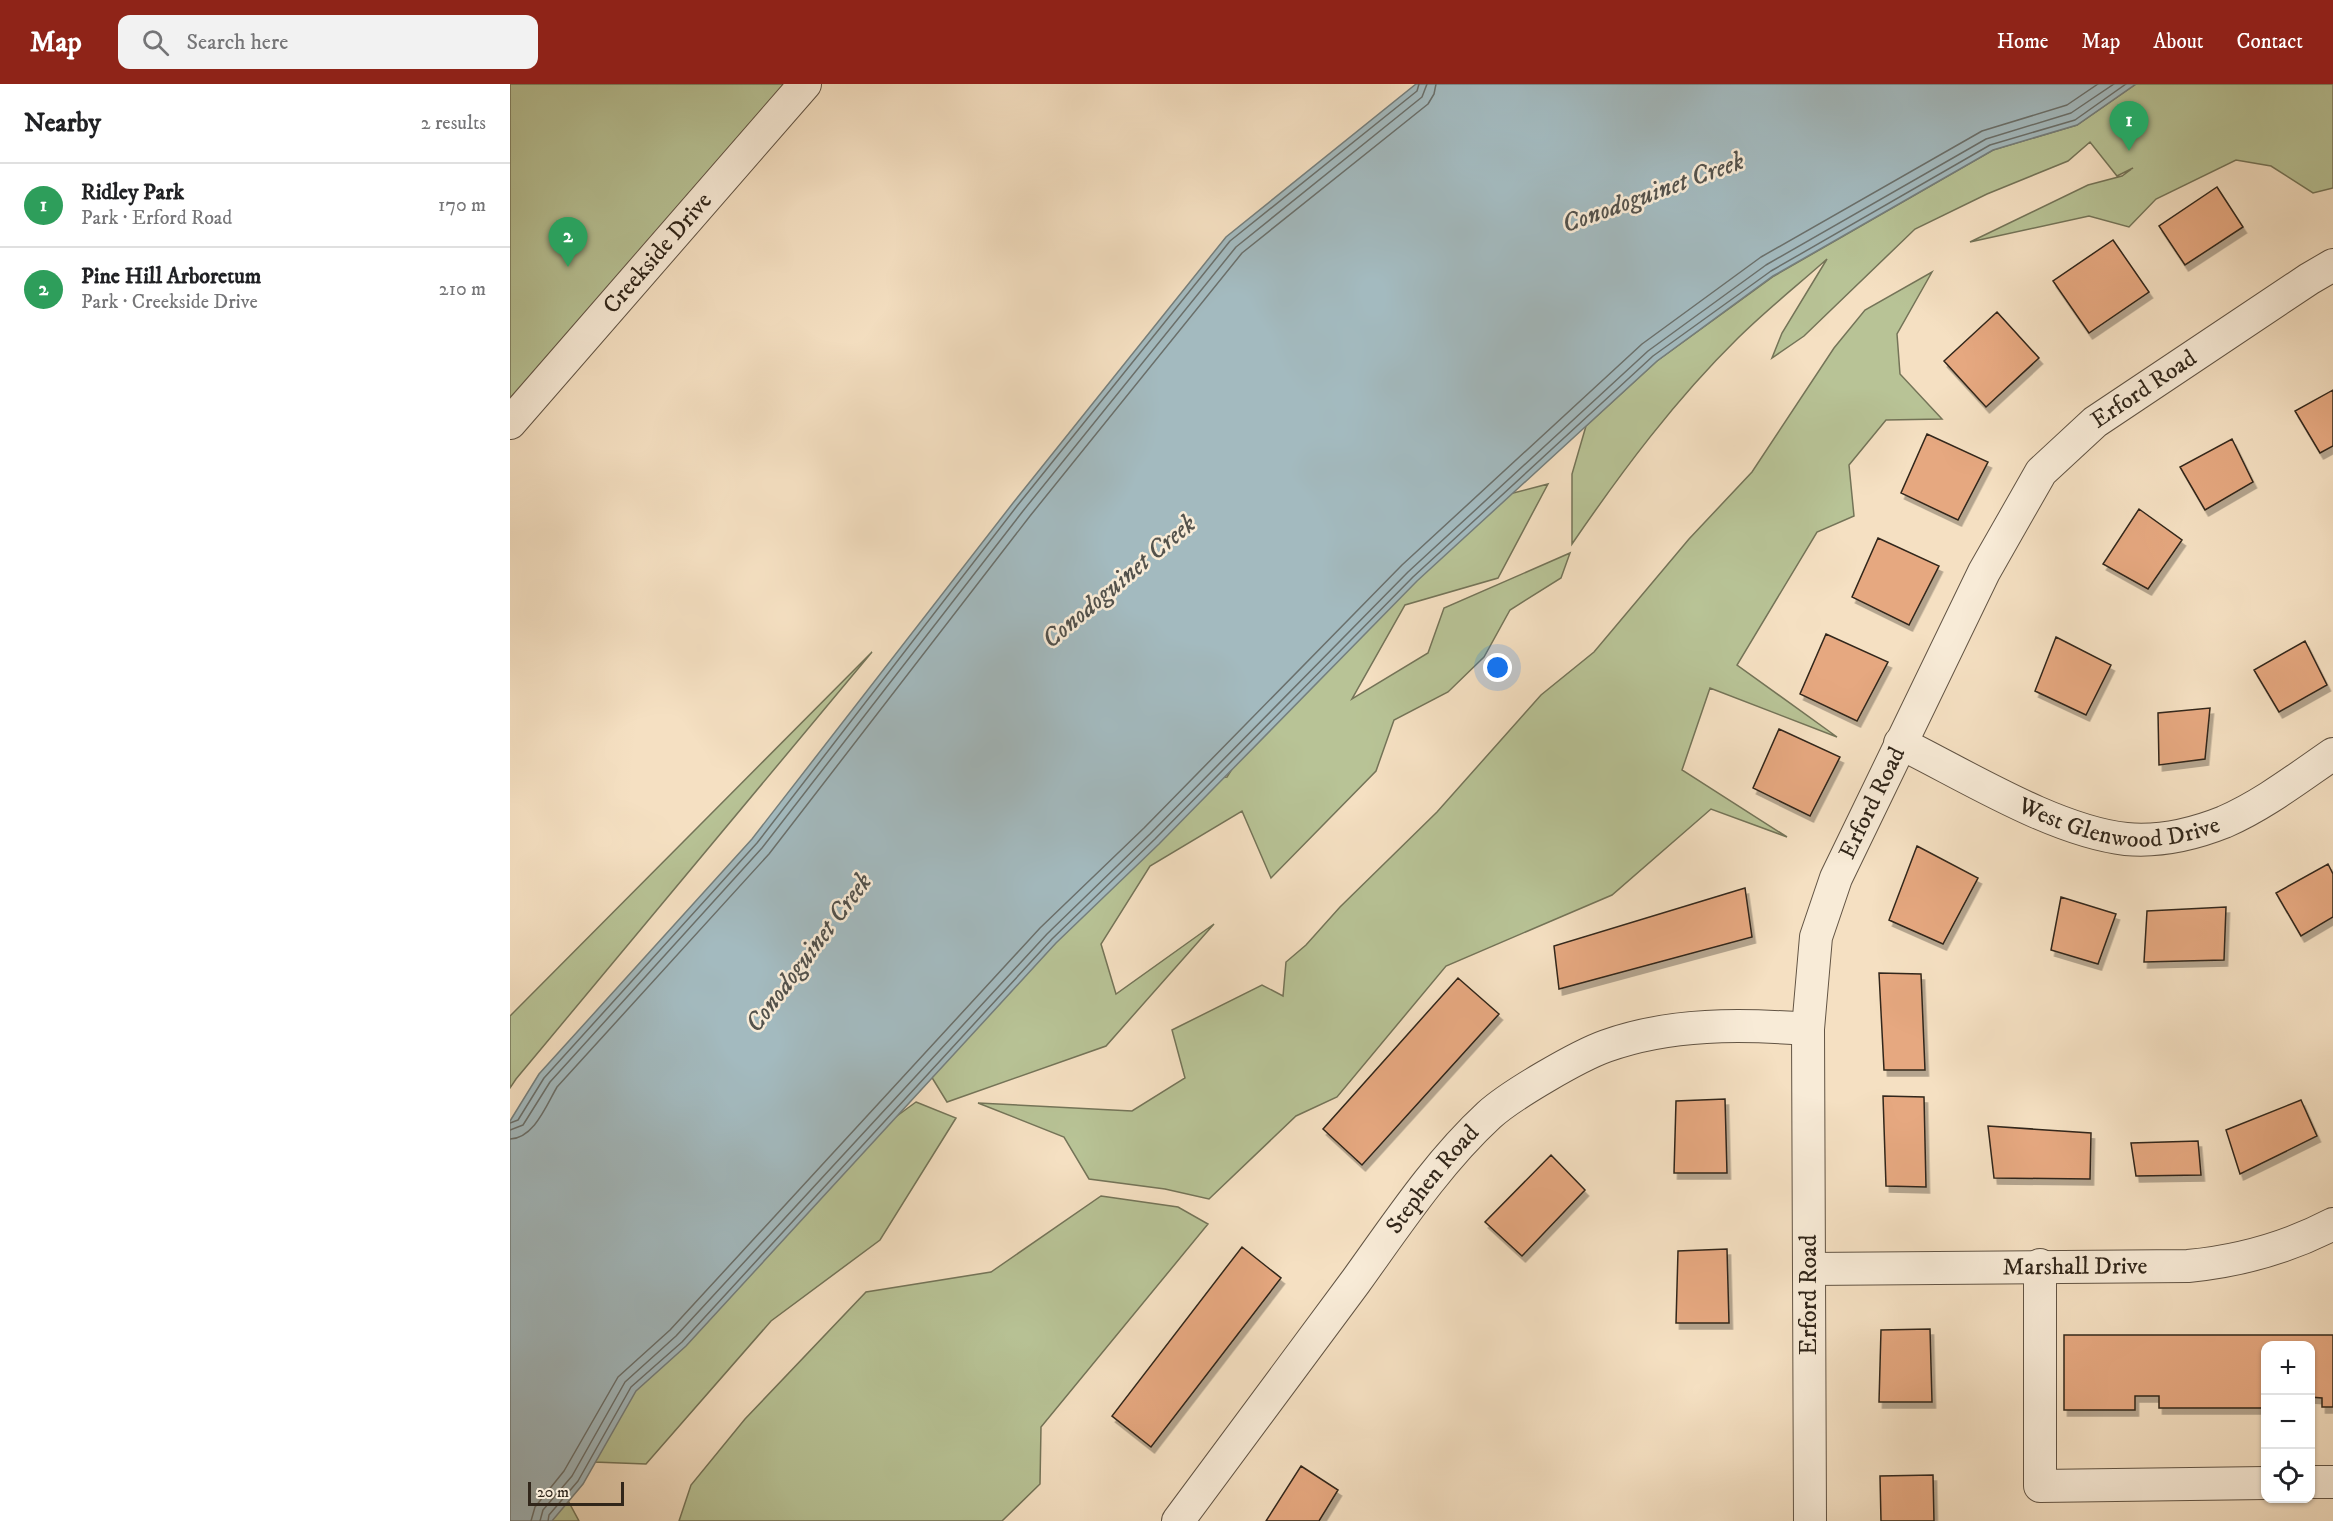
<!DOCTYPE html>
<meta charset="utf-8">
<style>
body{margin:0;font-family:"IM FELL DW Pica",serif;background:#f2f2f2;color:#202124}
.controls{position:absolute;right:18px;bottom:18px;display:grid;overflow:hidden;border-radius:12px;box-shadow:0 2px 4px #0004}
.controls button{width:54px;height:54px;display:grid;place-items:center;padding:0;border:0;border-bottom:2px solid #e0e0e0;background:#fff;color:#202124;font:30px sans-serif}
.scale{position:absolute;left:18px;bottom:15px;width:96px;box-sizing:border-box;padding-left:6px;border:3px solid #31261a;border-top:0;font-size:16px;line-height:21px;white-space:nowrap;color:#31261a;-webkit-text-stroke:4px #f8ebd7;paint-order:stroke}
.you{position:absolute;left:988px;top:584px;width:21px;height:21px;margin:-15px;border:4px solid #fff;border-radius:50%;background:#1a73e8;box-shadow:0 0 0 9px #1a73e833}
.badge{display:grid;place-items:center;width:39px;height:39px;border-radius:50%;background:#8f2418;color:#fff;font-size:20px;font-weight:700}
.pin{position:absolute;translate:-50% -50px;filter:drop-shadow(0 2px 3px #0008)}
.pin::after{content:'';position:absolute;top:32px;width:21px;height:18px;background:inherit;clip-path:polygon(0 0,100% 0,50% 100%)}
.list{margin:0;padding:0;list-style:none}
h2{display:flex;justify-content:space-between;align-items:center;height:78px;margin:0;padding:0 24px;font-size:26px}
h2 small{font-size:20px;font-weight:400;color:#757577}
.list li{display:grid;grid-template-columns:39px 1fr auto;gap:18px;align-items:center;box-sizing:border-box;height:84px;padding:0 24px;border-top:2px solid #e0e0e0}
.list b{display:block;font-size:22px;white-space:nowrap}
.list p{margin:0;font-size:20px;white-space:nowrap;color:#757577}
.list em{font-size:20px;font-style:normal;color:#757577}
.icon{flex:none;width:33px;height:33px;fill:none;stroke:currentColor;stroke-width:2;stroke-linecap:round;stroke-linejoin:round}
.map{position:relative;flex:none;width:1823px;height:1437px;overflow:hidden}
header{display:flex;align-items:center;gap:36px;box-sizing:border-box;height:84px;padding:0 30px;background:#8f2418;color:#fff}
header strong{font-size:28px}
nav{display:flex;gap:33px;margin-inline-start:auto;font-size:21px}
.search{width:420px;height:54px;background:#f2f2f2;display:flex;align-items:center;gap:15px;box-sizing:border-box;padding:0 21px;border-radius:12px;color:#757577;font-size:22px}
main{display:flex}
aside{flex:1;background:#fff}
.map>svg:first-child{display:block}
.green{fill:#b8c396;stroke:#747458;stroke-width:1.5}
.water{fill:#a3babf;stroke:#757f7d;stroke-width:1.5}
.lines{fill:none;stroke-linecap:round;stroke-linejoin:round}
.shore{stroke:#6a706c;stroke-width:1.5}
.building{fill:#e6a880;stroke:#31261a;stroke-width:1.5;filter:url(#shadow)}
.minor-casing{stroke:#625444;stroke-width:34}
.minor{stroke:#f8ebd7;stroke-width:32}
.labels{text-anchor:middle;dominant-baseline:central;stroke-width:5;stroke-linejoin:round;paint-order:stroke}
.street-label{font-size:24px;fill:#31261a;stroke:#f8ebd7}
.water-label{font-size:26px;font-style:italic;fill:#53524c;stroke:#f8ebd7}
</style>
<header>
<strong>Map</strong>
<div class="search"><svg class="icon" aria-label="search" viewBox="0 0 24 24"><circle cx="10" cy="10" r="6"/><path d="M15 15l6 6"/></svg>Search here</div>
<nav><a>Home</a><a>Map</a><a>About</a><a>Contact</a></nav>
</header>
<main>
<aside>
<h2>Nearby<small>2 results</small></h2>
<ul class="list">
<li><span class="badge" style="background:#2e9e5b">1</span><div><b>Ridley Park</b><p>Park · Erford Road</p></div><em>170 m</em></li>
<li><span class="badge" style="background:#2e9e5b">2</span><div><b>Pine Hill Arboretum</b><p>Park · Creekside Drive</p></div><em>210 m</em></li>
</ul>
</aside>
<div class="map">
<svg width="1823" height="1437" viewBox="0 0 1823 1437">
<defs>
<filter id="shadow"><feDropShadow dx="3.5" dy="6" stdDeviation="0" flood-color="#0004"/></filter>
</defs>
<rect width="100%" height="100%" fill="#f5e0c2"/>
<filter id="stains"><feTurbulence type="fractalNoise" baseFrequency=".00333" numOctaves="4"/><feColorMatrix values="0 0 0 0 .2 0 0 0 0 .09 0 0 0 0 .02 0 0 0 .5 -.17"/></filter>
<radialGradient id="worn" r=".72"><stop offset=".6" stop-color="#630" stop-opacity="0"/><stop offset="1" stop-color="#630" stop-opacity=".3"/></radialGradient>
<path class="green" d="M 0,0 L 277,0 L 0,318 Z
M 1626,0 L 1823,0 L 1823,104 L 1803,109 L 1761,82 L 1726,76 L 1646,115 L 1619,143 L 1579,132 L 1460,158 L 1578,101 L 1612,92 L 1623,84 L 1607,92 L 1580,58 L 1558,77 L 1477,110 L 1405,145 L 1294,252 L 1262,274 L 1272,249 L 1317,175 C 1288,201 1256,226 1228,254 C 1165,316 1112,387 1062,460 L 1062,390 L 1076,342 L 1147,277 L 1264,192 L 1483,66 L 1567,41 Z
M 1422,188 L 1387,250 L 1390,290 L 1432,335 L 1376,336 L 1339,381 L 1344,432 L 1307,448 L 1227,581 L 1327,653 L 1200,604 L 1172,686 L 1277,753 L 1201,725 L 1102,811 L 936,882 L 827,1013 L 786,1032 L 699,1115 L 655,1105 L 579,1095 L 554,1053 L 468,1019 L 622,1027 L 675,994 L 662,946 L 752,901 L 773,912 L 776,878 L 796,861 L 830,823 L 927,728 L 1031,611 L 1084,568 L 1179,455 L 1242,388 L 1324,264 L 1355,226 Z
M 1038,400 L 988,494 L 895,521 L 842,615 L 918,569 L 934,524 L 1060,469 L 1051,494 L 1000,526 L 974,573 L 938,608 L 884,636 L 866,687 L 761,794 L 732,727 L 640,782 L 591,860 L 606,910 L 704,840 L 596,962 L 437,1018 L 421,992 L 670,699 L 717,693 L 807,550 L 972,417 Z
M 362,568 L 6,995 L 0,1004 L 0,932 Z
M 406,1018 L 446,1034 L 370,1156 L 261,1237 L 136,1380 L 84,1378 L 132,1289 L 320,1081 Z
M 591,1112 L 668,1123 L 698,1140 L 531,1343 L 530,1400 L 492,1437 L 169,1437 L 181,1401 L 235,1335 L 356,1208 L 481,1188 Z
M 48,1398 L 69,1437 L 0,1437 Z"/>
<path class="water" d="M 906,0 L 1626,0 L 1567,41 L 1483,66 L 1263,192 L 1147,277 L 907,497 L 649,760 L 546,859 L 176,1262 L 126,1307 L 73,1400 L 42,1437 L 0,1437 L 0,1037 L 29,990 L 242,755 L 503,419 L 716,153 Z"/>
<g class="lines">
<path class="shore" d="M 0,1039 L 8,1036 L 34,994 L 247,759 L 507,422 L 720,157 L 907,7 L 909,0
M 0,1046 L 13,1041 L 40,998 L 252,764 L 513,427 L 726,163 L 912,13 L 917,0
M 0,1055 C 24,1054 36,1022 47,1003 L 259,770 L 520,432 L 732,169 L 918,20 L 924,10 L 926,0
M 21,1437 L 25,1423 L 54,1387 L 108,1293 L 160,1246 L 530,844 L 634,744 L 892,481 L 1132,260 L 1251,173 L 1472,47 L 1557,21 L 1588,0
M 30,1437 L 33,1426 L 62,1392 L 115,1298 L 166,1252 L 537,850 L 640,750 L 898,488 L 1138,267 L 1256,181 L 1476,55 L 1561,29 L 1604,0
M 38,1437 L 39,1431 L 68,1397 L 121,1303 L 172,1258 L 542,855 L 645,755 L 903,493 L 1143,272 L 1261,187 L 1480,61 L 1565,36 L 1616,0"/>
</g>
<path class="building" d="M 1707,103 L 1733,143 L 1675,181 L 1649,142 Z
M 1603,156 L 1639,208 L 1579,249 L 1543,197 Z
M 1487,228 L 1529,274 L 1476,323 L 1434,277 Z
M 1823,306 L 1823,362 L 1810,369 L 1785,327 Z
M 1417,350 L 1478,378 L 1448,436 L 1391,409 Z
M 1722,355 L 1743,398 L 1695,426 L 1670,383 Z
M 1629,425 L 1672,456 L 1638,505 L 1593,480 Z
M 1368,454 L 1429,482 L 1399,541 L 1342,513 Z
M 1316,550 L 1378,578 L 1347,637 L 1290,610 Z
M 1546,553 L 1601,581 L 1576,631 L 1525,607 Z
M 1795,557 L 1817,601 L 1769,628 L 1744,586 Z
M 1700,624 L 1695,675 L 1649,681 L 1648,629 Z
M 1269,645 L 1330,673 L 1300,732 L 1243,704 Z
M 1407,762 L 1468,794 L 1433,860 L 1379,836 Z
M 1818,780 L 1823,790 L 1823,833 L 1791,852 L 1766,809 Z
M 1235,804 L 1242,853 L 1049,905 L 1044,862 Z
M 1551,813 L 1606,830 L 1588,880 L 1541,866 Z
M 1716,823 L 1714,876 L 1634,878 L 1637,827 Z
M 1369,889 L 1411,890 L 1415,986 L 1374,986 Z
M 948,894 L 989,930 L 852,1081 L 813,1045 Z
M 1373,1012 L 1414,1013 L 1416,1103 L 1376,1102 Z
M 1215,1015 L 1217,1089 L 1164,1089 L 1166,1017 Z
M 1791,1016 L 1807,1052 L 1730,1090 L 1716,1046 Z
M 1478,1042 L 1581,1049 L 1580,1095 L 1484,1094 Z
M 1688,1057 L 1691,1091 L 1626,1092 L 1621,1059 Z
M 1041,1071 L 1075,1106 L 1012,1172 L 975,1138 Z
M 732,1163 L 771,1194 L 641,1363 L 602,1332 Z
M 1217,1165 L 1219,1239 L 1166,1239 L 1168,1167 Z
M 1420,1245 L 1422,1318 L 1369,1318 L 1371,1246 Z
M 1554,1251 L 1823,1251 L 1823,1323 L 1812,1323 L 1812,1314 L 1800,1313 L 1800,1262 L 1756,1262 L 1756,1324 L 1649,1324 L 1649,1312 L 1625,1312 L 1625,1326 L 1554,1326 Z
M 791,1382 L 828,1406 L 809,1437 L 756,1437 Z
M 1423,1391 L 1424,1437 L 1371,1437 L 1370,1392 Z"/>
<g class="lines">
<defs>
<g id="minor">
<path id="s1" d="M 0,339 L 295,0"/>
<path id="s2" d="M 1390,659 C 1455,691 1544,747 1616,755 C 1649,758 1684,750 1714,738 C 1753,721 1788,694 1823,670"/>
<path d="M 1530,1181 L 1530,1402 L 1756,1399"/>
<path id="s3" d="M 1299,1185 L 1678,1182 C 1730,1177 1777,1164 1823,1140"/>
<path d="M 1800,1398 L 1823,1398"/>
<path id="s4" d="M 668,1437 C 728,1357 787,1277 846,1197 C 887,1140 928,1078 979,1031 C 1001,1011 1068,972 1096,962 C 1160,939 1231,940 1298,945"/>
<path id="s5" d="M 1300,1437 L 1298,945 L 1306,853 L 1326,794 L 1474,488 L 1531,388 L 1585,338 L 1799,195 L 1823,181"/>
</g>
</defs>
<use href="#minor" class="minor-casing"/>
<use href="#minor" class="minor"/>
</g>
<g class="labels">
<g class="street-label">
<text stroke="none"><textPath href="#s1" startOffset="225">Creekside Drive</textPath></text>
<text stroke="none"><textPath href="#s5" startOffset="1234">Erford Road</textPath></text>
<text stroke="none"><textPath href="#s5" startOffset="730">Erford Road</textPath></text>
<text stroke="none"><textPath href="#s2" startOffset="238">West Glenwood Drive</textPath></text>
<text stroke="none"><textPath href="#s4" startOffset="426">Stephen Road</textPath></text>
<text stroke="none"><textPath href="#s3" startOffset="266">Marshall Drive</textPath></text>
<text transform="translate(1299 1211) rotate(-90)">Erford Road</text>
</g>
<g class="water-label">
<text transform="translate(1143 109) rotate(-20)">Conodoguinet Creek</text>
<text transform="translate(609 498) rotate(-40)">Conodoguinet Creek</text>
<text transform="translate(299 869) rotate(-53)">Conodoguinet Creek</text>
</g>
</g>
<rect width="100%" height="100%" filter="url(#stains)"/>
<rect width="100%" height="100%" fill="url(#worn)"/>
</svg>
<div class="controls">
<button>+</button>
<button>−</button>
<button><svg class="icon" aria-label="locate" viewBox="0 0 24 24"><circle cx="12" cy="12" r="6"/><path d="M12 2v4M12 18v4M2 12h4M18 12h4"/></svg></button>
</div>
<div class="scale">20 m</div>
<div class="you"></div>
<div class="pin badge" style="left:1619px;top:67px;background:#2e9e5b">1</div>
<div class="pin badge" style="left:58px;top:183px;background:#2e9e5b">2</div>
</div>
</main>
